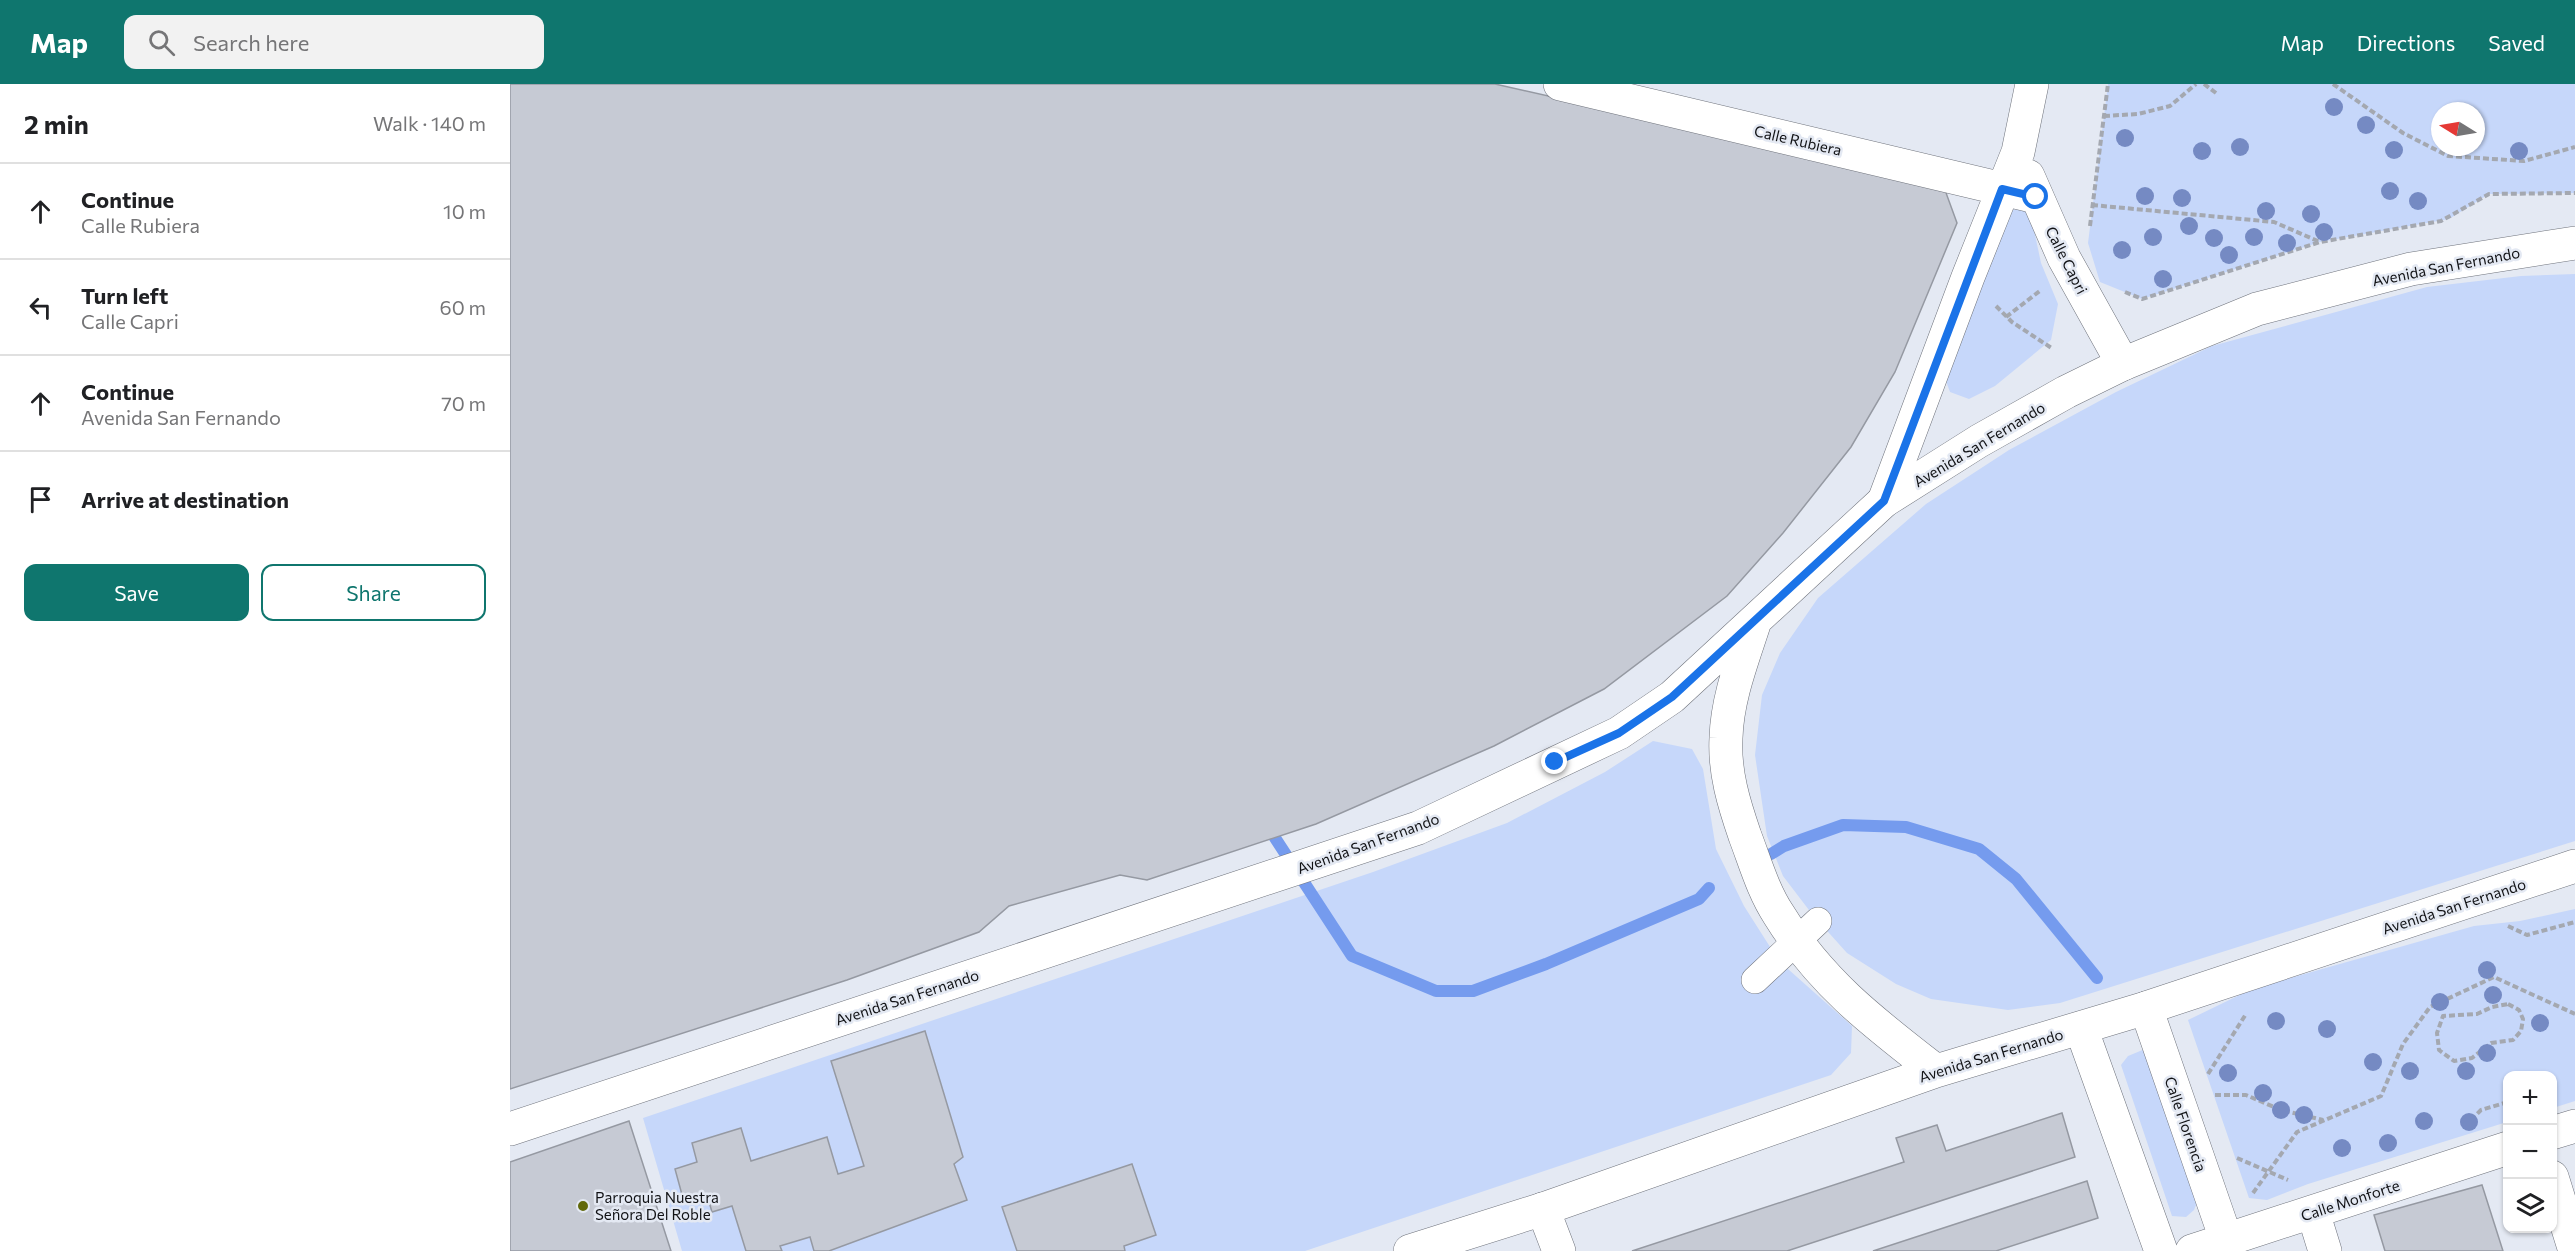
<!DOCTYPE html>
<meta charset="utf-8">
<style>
body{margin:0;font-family:Commissioner,sans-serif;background:#f2f2f2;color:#202124}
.controls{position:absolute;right:18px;bottom:18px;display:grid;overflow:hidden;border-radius:12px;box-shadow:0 2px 4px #0004}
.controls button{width:54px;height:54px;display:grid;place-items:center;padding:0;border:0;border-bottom:2px solid #e0e0e0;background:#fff;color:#202124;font:30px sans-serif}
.compass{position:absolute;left:1921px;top:18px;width:54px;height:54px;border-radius:50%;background:#fff;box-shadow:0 2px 4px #0004;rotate:281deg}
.stop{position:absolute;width:18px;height:18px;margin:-14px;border:4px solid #1a73e8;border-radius:50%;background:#fff}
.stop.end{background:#1a73e8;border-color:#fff;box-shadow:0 2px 6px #0008}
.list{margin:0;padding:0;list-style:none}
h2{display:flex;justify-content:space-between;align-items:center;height:78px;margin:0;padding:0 24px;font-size:26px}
h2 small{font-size:20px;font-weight:400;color:#757577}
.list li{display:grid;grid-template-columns:39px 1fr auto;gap:18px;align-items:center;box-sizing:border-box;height:96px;padding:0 24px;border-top:2px solid #e0e0e0}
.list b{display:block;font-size:22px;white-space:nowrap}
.list p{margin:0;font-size:20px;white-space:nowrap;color:#757577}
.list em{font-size:20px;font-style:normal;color:#757577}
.actions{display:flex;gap:12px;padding:18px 24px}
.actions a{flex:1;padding:14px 0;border:2px solid #0f766e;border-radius:12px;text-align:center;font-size:21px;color:#0f766e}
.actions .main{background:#0f766e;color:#fff}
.icon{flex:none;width:33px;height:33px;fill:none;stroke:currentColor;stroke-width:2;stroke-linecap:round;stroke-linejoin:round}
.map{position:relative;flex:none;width:2065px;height:1167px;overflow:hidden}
header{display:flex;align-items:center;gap:36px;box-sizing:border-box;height:84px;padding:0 30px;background:#0f766e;color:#fff}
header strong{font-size:28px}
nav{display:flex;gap:33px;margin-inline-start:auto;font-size:21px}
.search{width:420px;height:54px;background:#f2f2f2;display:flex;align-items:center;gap:15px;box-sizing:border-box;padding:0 21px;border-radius:12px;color:#757577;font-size:22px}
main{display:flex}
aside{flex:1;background:#fff}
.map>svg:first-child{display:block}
.green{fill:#c6d7fa;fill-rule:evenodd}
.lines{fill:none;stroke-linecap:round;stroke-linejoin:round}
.stream{stroke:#759bee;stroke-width:12}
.building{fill:#c6cad4;stroke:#9599a2;stroke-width:1.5}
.pedestrian-casing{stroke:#6f737c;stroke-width:28}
.minor-casing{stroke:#6f737c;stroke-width:34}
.tertiary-casing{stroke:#6f737c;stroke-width:34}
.path{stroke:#a4a8b0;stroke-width:4;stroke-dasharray:6 3;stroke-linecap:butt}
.pedestrian{stroke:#fff;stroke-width:27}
.minor{stroke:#fff;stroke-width:33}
.tertiary{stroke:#fff;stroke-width:33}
.tree{fill:#758ac3}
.route{stroke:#1a73e8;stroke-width:8}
.poi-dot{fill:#61690b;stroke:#e4e9f3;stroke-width:2}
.labels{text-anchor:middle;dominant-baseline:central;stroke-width:5;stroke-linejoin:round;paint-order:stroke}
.street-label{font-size:15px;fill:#111215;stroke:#e4e9f3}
.poi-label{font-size:15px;fill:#111215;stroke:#e4e9f3;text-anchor:start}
</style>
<header>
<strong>Map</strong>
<div class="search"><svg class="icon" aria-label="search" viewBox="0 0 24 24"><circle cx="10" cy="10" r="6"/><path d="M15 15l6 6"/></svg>Search here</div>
<nav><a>Map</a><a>Directions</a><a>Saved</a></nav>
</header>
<main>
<aside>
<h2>2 min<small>Walk · 140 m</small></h2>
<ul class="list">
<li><svg class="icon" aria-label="ahead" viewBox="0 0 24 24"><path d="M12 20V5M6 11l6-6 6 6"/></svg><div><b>Continue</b><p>Calle Rubiera</p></div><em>10 m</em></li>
<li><svg class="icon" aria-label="left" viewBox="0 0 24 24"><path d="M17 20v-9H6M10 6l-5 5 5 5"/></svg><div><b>Turn left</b><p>Calle Capri</p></div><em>60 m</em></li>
<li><svg class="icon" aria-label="ahead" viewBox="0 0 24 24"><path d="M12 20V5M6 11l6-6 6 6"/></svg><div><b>Continue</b><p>Avenida San Fernando</p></div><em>70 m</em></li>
<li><svg class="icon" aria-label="arrive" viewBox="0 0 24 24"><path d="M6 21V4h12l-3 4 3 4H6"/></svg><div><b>Arrive at destination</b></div></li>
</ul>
<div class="actions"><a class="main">Save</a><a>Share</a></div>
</aside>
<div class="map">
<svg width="2065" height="1167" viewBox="0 0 2065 1167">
<rect width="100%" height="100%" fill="#e4e9f3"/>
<path class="green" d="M 1598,0 L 2065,0 L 2065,109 L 1979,110 L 1939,135 L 1810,158 L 1632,215 L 1590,198 L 1578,159 ZM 1930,27 L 1966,27 L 1966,63 L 1930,63 Z
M 1494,125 L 1520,127 L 1531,179 L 1548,220 L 1541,256 L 1485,302 L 1459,315 L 1440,308 L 1433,289 L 1471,206 Z
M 2065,190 L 2065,757 L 1550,919 L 1498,926 L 1421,915 L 1386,900 L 1337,869 L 1302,830 L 1273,792 L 1257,752 L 1245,671 L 1252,611 L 1270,569 L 1308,514 L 1416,420 L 1499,366 L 1606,308 L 1702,262 L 1917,203 L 2011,192 Z
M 1143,657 L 1182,665 L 1193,685 L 1206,765 L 1234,822 L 1269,877 L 1342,942 L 1341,969 L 1321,991 L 795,1167 L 172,1167 L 133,1034 L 863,788 L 997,739 L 1095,688 Z
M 2065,825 L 2065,1017 L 2043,1024 L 2042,992 L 1998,992 L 1997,1038 L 1798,1100 L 1757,1116 L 1739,1114 L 1678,936 L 1742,905 L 1964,842 L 2010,837 Z
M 1635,965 L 1689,1113 L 1684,1126 L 1676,1133 L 1662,1132 L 1611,981 L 1618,972 Z"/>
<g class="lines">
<path class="stream" d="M 756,740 L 842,872 L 926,907 L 963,907 L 1036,880 L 1189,815 L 1199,804
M 1261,770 L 1274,762 L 1333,741 L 1396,743 L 1469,765 L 1506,795 L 1587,894"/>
</g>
<path class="building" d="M 0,0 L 985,0 L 1322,76 L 1435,106 L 1447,139 L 1385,288 L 1341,363 L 1273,449 L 1217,512 L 1094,605 L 984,662 L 806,740 L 637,796 L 610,791 L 499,822 L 469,848 L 337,896 L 0,1005 Z
M 415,947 L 453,1073 L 444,1080 L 457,1116 L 319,1167 L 304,1167 L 300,1153 L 270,1162 L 272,1167 L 236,1167 L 222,1122 L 202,1128 L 197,1111 L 174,1118 L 165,1085 L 187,1078 L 182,1059 L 231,1044 L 241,1077 L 317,1053 L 328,1090 L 354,1082 L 321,977 Z
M 1552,1029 L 1565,1073 L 1277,1167 L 1122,1167 L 1394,1078 L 1386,1054 L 1427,1041 L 1436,1067 Z
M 119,1037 L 161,1167 L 0,1167 L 0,1078 Z
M 622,1080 L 646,1151 L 614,1162 L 615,1167 L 507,1167 L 492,1123 Z
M 1577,1097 L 1588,1134 L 1486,1167 L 1363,1167 Z
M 1972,1101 L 1993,1167 L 1875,1167 L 1864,1131 Z"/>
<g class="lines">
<defs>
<path id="pedestrian" d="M 1245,896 L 1308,837"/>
<path id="minor" d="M 1050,0 L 1526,113
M 1518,92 L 1554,174 L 1613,280
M 1374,417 L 1458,193 L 1508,68 L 1522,0
M 1636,924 L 1716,1155
M 1571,944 L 1651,1167
M 2042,1049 L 2065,1042
M 2042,1093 L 2065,1167
M 1033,1125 L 1049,1167
M 1803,1128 L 1815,1167
M 1682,1167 L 1998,1064"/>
<path id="tertiary" d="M 1244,540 C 1232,577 1217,615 1216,654 C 1214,688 1224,720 1235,752 C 1245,778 1253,807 1269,831 C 1311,899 1364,939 1426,987
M 0,1045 L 908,744 L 1109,649 L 1162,613 L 1374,417 L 1469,357 L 1556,308 L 1613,280 L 1747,225 L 1901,185 L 2065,159
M 900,1167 L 1033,1125 L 1426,987 L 1636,924 L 2065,782"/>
</defs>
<use href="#pedestrian" class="pedestrian-casing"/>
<use href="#minor" class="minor-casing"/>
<use href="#tertiary" class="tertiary-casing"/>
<path class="path" d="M 1694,0 L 1706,9
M 1823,0 L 1893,49 L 1938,72 L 2014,77 L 2065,63
M 1594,32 L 1628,30 L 1660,22 L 1686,0
M 1582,121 L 1764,138 L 1810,158
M 1580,142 L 1598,0
M 1615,208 L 1632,215 L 1810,158 L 1931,137 L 1979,110 L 2065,109
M 1486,222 L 1502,238 L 1543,265
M 1496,233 L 1531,206
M 1998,842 L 2017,851 L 2065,838
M 1998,920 L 2009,926 L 2013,935 L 2011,947 L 2003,956 L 1981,959 L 1962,974 L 1944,977 L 1929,966 L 1927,949 L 1933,932 L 1967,930 L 1982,923 Z
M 1698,990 L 1736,930
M 1705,1011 L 1736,1011 L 1771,1026 L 1813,1036
M 1961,1036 L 1971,1026 L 1998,1018
M 1727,1074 L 1778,1096
M 1743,1109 L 1787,1048 L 1871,1012 L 1893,960 L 1920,923 L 1984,893 L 2065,930"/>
<use href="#pedestrian" class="pedestrian"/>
<use href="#minor" class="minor"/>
<use href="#tertiary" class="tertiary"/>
</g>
<g class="tree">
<circle cx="1824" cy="23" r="9"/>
<circle cx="1856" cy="41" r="9"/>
<circle cx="1615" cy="54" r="9"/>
<circle cx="1730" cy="63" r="9"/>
<circle cx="1884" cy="66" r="9"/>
<circle cx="1692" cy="67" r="9"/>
<circle cx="2009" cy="67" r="9"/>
<circle cx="1880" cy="107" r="9"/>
<circle cx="1635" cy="112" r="9"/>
<circle cx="1672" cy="114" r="9"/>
<circle cx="1908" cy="117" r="9"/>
<circle cx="1756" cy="127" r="9"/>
<circle cx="1801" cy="130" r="9"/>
<circle cx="1679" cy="142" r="9"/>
<circle cx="1814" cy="148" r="9"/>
<circle cx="1643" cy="153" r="9"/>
<circle cx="1744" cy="153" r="9"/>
<circle cx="1704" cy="154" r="9"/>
<circle cx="1777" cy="159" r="9"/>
<circle cx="1612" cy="166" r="9"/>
<circle cx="1719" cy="171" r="9"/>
<circle cx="1653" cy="195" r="9"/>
<circle cx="1977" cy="886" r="9"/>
<circle cx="1983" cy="911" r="9"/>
<circle cx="1930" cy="918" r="9"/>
<circle cx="1766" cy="937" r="9"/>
<circle cx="2030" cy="939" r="9"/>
<circle cx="1817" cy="945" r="9"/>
<circle cx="1977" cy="969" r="9"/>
<circle cx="1863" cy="978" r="9"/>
<circle cx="1900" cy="987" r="9"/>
<circle cx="1956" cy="987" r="9"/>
<circle cx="1718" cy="989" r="9"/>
<circle cx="1753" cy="1009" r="9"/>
<circle cx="1771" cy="1026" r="9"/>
<circle cx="1794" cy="1031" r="9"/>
<circle cx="1914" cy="1037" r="9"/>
<circle cx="1959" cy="1038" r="9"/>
<circle cx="1878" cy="1059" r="9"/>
<circle cx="1832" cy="1064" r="9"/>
</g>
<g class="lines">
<path class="route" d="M 1045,678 L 1109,649 L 1162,613 L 1374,417 L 1492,105 L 1526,113"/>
</g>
<circle class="poi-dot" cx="73" cy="1122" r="6"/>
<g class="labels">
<g class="street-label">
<text transform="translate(1288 56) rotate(13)">Calle Rubiera</text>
<text transform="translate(1557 176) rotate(63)">Calle Capri</text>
<text transform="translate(1936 182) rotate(-11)">Avenida San Fernando</text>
<text transform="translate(1469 360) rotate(-31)">Avenida San Fernando</text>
<text transform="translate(858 759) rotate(-20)">Avenida San Fernando</text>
<text transform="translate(1944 822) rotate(-18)">Avenida San Fernando</text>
<text transform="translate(397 913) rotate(-18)">Avenida San Fernando</text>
<text transform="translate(1481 971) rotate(-17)">Avenida San Fernando</text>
<text transform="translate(1676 1040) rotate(71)">Calle Florencia</text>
<text transform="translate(1840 1116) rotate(-18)">Calle Monforte</text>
</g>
<g class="poi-label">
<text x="85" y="1113">Parroquia Nuestra<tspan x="85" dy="17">Señora Del Roble</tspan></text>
</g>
</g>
</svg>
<div class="controls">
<button>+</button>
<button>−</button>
<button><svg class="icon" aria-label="layers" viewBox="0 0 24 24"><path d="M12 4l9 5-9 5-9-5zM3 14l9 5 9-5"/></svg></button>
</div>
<svg class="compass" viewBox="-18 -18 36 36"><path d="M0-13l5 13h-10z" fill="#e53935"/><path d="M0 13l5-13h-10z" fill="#757577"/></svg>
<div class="stop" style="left:1526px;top:113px"></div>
<div class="stop end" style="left:1045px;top:678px"></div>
</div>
</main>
